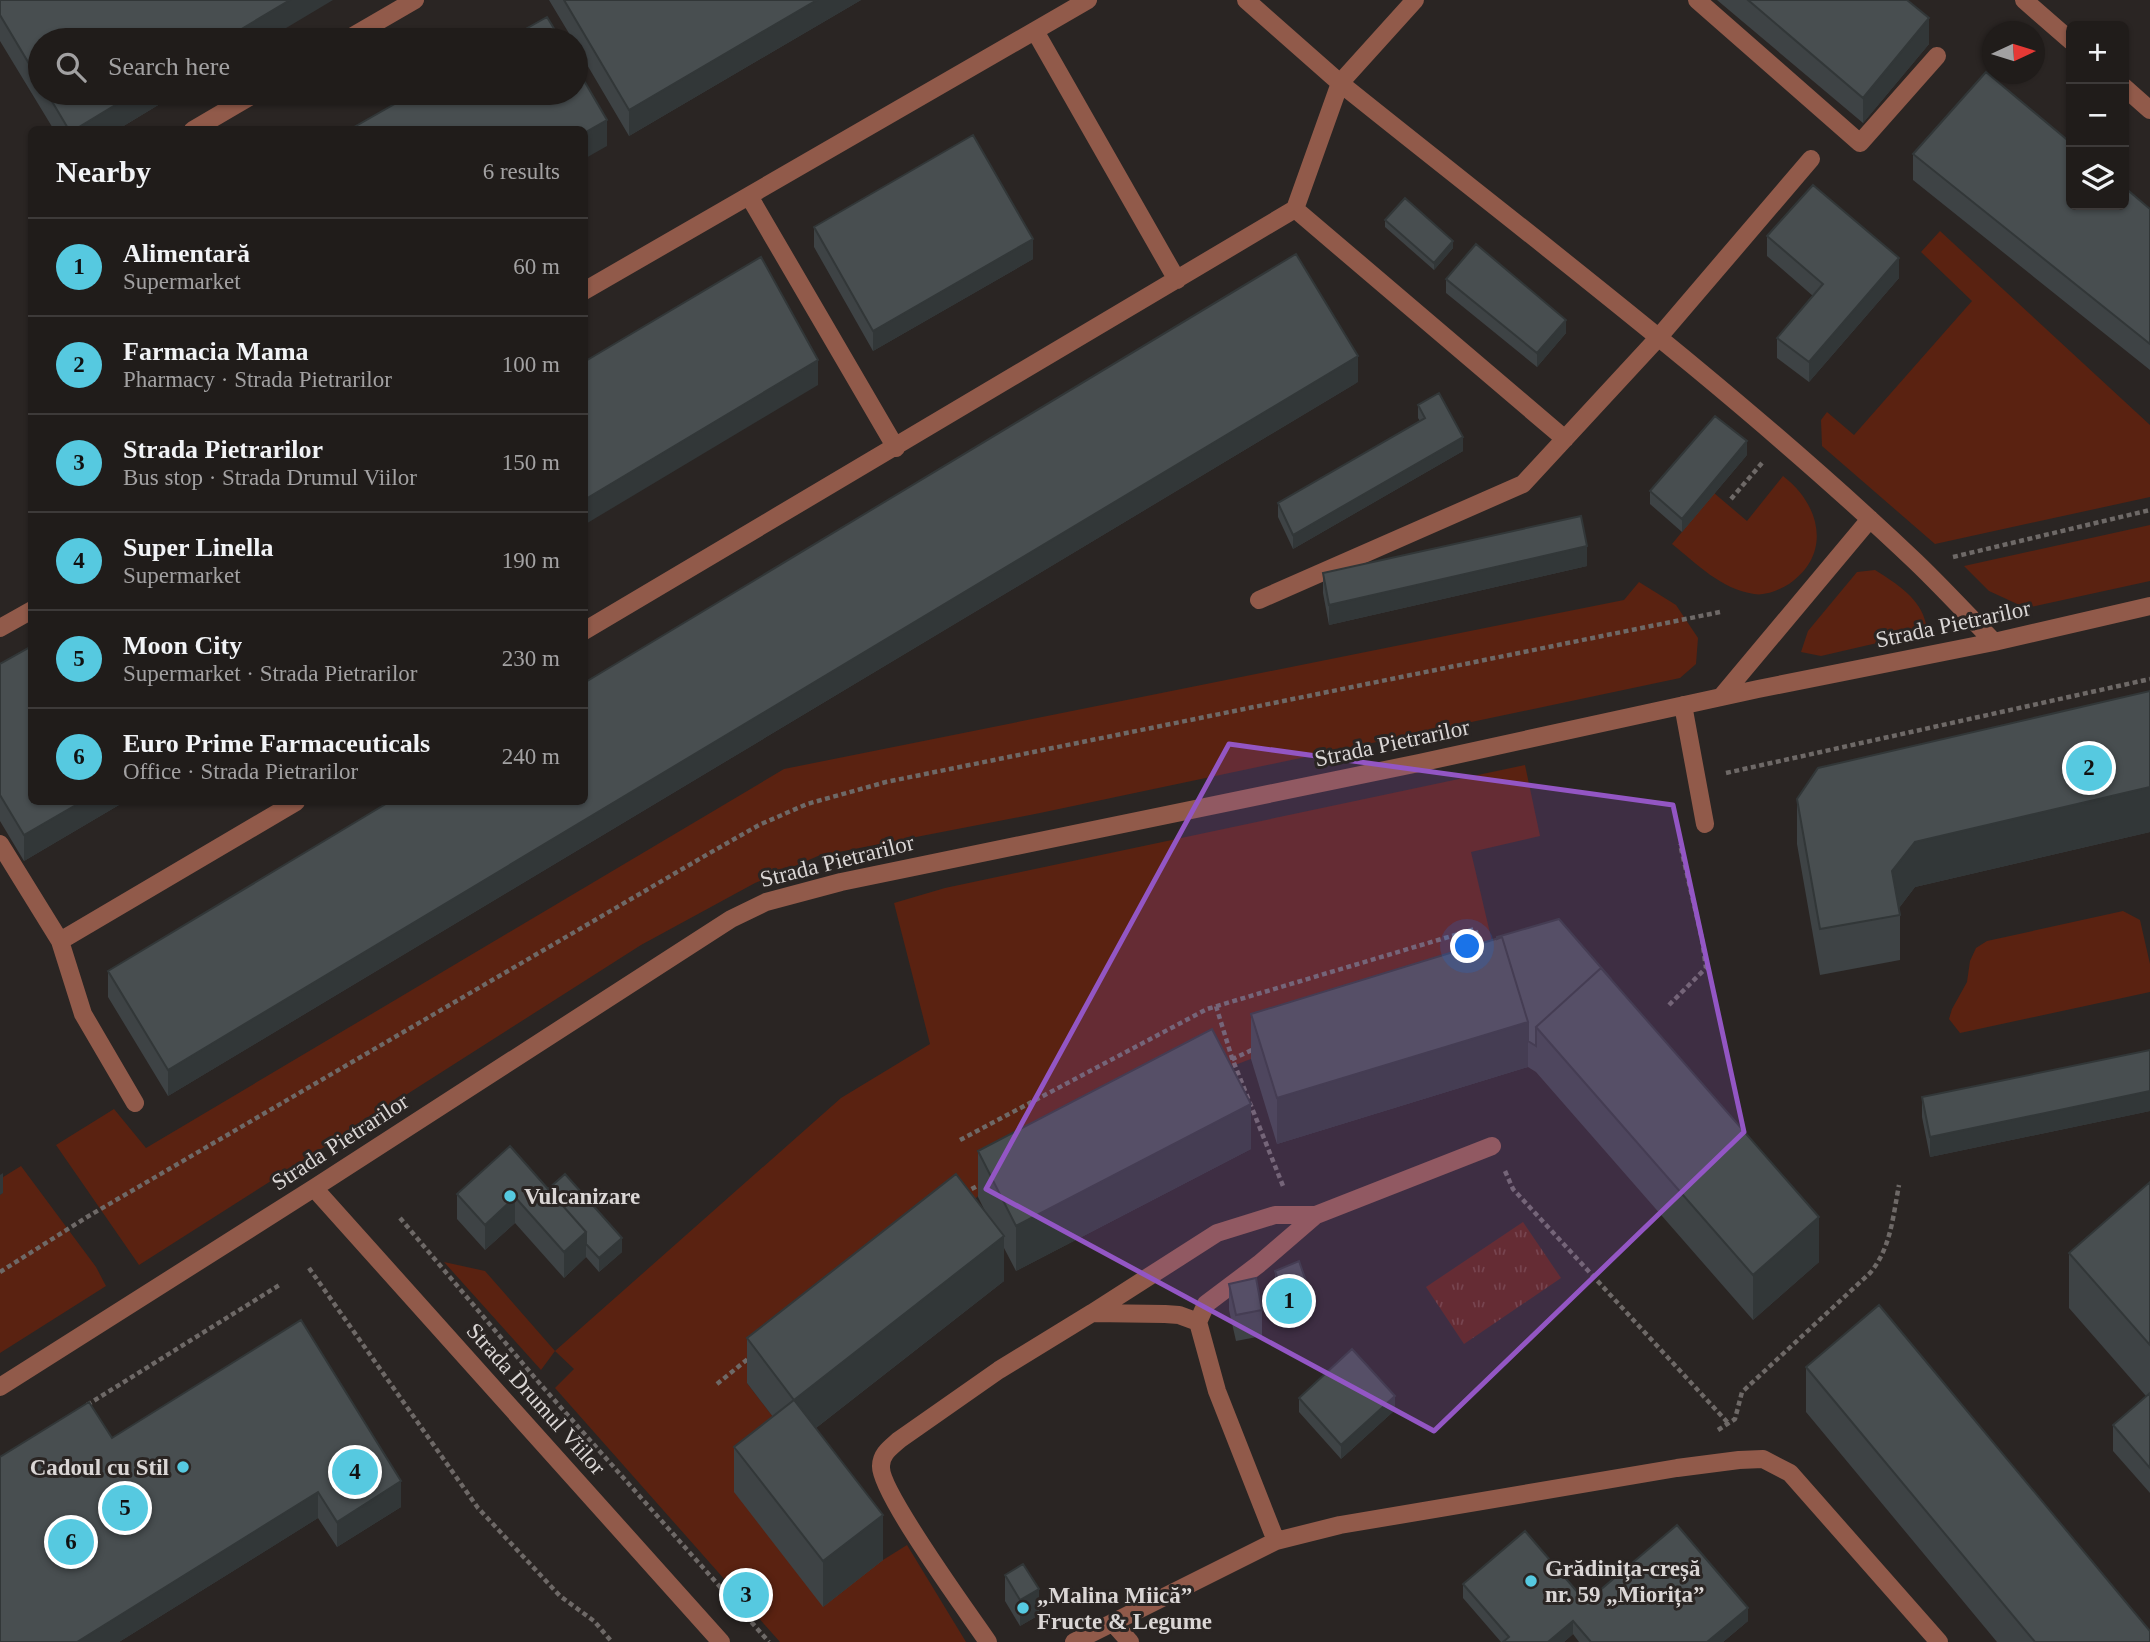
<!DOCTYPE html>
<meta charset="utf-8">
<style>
body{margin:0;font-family:"Times New Roman",serif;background:#2d2927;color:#f1f3f6}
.controls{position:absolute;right:21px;top:21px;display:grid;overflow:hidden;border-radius:10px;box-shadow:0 2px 5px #0004}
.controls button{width:63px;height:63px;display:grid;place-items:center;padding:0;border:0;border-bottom:2px solid #3d3a39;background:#201c1a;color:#f1f3f6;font:35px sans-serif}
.compass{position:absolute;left:1982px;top:21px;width:63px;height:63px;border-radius:50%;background:#201c1a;box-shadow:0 2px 5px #0004;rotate:86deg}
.you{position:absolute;left:1468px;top:947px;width:24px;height:24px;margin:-18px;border:5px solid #fff;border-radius:50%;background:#1a73e8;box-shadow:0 0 0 10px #1a73e833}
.badge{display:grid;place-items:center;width:46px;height:46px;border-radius:50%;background:#56c9e0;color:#111;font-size:23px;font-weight:700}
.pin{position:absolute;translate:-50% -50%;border:4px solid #fff;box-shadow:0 2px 7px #0006}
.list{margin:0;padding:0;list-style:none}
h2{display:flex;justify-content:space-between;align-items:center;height:91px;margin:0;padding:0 28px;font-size:30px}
h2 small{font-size:23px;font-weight:400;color:#a2a1a2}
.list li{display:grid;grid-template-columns:46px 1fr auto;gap:21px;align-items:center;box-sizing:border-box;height:98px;padding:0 28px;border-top:2px solid #3d3a39}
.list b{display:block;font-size:26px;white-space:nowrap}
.list p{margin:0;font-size:23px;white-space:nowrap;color:#a2a1a2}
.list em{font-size:23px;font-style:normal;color:#a2a1a2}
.icon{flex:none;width:38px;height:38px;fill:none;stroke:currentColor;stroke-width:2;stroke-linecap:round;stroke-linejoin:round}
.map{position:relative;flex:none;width:2150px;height:1642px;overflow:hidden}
.search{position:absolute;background:#201c1a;box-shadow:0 2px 5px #0004;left:28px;top:28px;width:560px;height:77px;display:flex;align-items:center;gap:18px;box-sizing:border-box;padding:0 24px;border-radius:38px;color:#a2a1a2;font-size:26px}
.panel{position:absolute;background:#201c1a;box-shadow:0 2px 5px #0004;left:28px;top:126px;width:560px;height:679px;border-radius:10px}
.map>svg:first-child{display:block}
.park{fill:url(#park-tufts)}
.garden{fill:#5a2211}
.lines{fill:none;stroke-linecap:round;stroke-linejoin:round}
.path{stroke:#6e6967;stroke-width:4.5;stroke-dasharray:5 3.5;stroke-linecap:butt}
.minor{stroke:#915a4a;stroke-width:18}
.wall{fill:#3e4345}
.shaded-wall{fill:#323738}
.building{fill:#484e50;stroke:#323738;stroke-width:2}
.marked{fill:#9356c4;fill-opacity:0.2;stroke:#9356c4;stroke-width:5;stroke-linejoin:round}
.poi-dot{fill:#56c9e0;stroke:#2a2523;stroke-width:2.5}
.labels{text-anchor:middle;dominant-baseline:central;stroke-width:6;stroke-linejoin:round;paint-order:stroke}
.street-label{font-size:23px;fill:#dad6d5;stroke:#2a2523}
.poi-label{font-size:23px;font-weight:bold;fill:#dad6d5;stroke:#2a2523;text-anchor:start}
</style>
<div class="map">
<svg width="2150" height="1642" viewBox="0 0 2150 1642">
<defs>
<pattern id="park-tufts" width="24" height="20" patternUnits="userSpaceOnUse" patternTransform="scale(1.75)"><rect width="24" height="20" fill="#5a2211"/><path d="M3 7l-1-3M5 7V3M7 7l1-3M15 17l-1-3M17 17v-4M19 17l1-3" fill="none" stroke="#714133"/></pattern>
</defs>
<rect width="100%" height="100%" fill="#2a2523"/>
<path class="park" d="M 1523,1222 L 1561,1278 L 1464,1344 L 1426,1287 Z"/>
<path class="garden" d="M 1940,231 L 2150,425 L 2150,497 L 1935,544 L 1822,446 L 1821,420 L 1827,412 L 1854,435 L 1972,301 L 1921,252 Z
M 1783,476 C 1820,504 1833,554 1789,584 C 1779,590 1766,596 1754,594 C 1721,589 1697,564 1672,544 L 1714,493 L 1747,521 Z
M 2150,525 L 2150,581 L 2026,608 L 1989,591 L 1964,566 Z
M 1875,570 C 1896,583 1921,599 1926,624 L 1916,634 L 1821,656 L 1801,652 L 1808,631 L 1857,572 Z
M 1639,582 L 1676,605 L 1698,638 L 1696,664 L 1680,678 L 1040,813 L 818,856 L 755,883 L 641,945 L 139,1265 L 56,1145 L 114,1109 L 146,1148 L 784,769 L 1624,600 Z
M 1525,765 L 1540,836 L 1471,852 L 1497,963 L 1212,1074 L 978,1196 L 956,1220 L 747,1383 L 883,1560 L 907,1545 L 966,1642 L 780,1642 L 555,1388 L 574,1369 L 555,1351 L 541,1370 L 444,1262 L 485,1271 L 555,1351 L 841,1098 L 930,1044 L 894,903 L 945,888 Z
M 2123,911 L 2140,920 L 2150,964 L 2150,992 L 1960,1033 L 1949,1019 L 1952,1009 L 1967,982 L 1970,961 L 1976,948 L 1987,941 Z
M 21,1166 L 96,1267 L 106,1286 L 0,1353 L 0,1195 L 3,1192 L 0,1179 Z"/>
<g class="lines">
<path class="path" d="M 1731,499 L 1762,463
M 1953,557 L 2150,510
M 1726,773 L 2150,679
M 1669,1005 L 1706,968 L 1702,939 L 1680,844
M 1216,1006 L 1232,1058 L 1283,1186
M 1224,1063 L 1254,1049
M 960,1140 L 1207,1009 L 1475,929 L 1481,948
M 1505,1171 L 1513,1189 L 1729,1424
M 964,1193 L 981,1184
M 400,1218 L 541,1385 L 769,1642
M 309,1268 L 478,1508 L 560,1596 L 594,1621 L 612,1642
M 0,1272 L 87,1217 L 708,854 L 759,825 L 807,804 L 886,782 L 1720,612
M 717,1384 L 749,1358
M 87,1405 L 281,1284
M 1718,1430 L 1735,1419 L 1742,1392 L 1870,1273 C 1891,1248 1893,1216 1899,1185"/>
<path class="minor" d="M 1415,0 L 1340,83 C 1534,239 1735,390 1916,562 C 1943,588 1968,615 1994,642
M 1697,0 L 1860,143 L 1937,56
M 2024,0 L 2071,41
M 1035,31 L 1177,280
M 346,40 L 415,0
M 2124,87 L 2150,110
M 193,130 L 256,93
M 749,196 L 896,448
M 1295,209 L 1565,439
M 584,291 L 1088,0
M 1259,600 L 1523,484 L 1658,338 L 1811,159
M 0,628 L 32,610
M 584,631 L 1295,209 L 1340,83 L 1246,0
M 1721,697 L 1870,519
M 1683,705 L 1705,824
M 0,844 L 60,941 L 296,802
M 60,941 L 83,1014 L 135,1103
M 314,1188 L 721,1642
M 1092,1313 L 1217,1233 L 1275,1215 L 1316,1215 L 1492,1146
M 1198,1322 L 1206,1304 L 1259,1264 L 1316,1215
M 0,1387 L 314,1188 L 731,919 L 766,902 L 841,882 L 1419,763 L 1758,689 L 1994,642 L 2150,606
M 1113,1623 L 1130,1642
M 988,1642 C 969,1614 879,1491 881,1466 C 881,1454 890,1448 899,1440 L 999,1370 L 1092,1313 L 1165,1314 L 1179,1315 L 1198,1322 L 1217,1391 L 1276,1541
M 1074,1642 L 1276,1541 L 1340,1525 L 1677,1468 L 1739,1460 L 1763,1459 L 1790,1473 L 1939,1642"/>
</g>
<path class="wall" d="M 0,0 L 40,40 L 40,93 L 178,93 L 117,130 L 54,130 L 0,41 Z
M 549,0 L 861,0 L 629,136 L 576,46 L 576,40 L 573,40 Z
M 1717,0 L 1907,0 L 1929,44 L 1863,123 Z
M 1913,154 L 2150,209 L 2150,370 L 1913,180 Z
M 1385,220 L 1453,248 L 1434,270 L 1385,227 Z
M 814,227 L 1033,259 L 873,351 L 814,247 Z
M 1767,236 L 1899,278 L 1809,382 L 1777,358 L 1777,338 L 1813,296 L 1767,256 Z
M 1446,279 L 1566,333 L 1537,367 L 1446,293 Z
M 1358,382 L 168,1096 L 108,997 L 108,971 Z
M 1418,405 L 1463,451 L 1293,549 L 1278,517 L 1278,503 L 1420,421 L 1418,418 Z
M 1747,455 L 1682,532 L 1650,504 L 1650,491 Z
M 1587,566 L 1329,625 L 1323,593 L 1323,573 Z
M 0,664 L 32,802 L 124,802 L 24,861 L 0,821 Z
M 2150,691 L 2150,832 L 1915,887 L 1899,908 L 1900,915 L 1900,960 L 1820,975 L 1797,844 L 1797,799 Z
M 1611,980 L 1819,1262 L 1753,1320 L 1536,1072 L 1528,1067 L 1277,1144 L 1251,1059 L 1251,1014 Z
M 2150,1050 L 2150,1111 L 1930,1157 L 1922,1117 L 1922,1097 Z
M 1251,1149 L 1016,1271 L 1004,1248 L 1004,1281 L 816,1428 L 883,1560 L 823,1607 L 734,1492 L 734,1447 L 773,1417 L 747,1383 L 747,1338 L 986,1213 L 978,1197 L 978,1151 Z
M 2150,1182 L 2150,1493 L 2113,1451 L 2113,1425 L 2146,1396 L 2069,1308 L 2069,1253 Z
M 548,1189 L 622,1252 L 599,1272 L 586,1257 L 564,1278 L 515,1223 L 485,1250 L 457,1219 L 457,1194 Z
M 1275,1271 L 1307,1309 L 1283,1318 L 1275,1297 Z
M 1229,1284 L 1262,1310 L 1262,1336 L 1236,1341 L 1229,1310 Z
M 1806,1367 L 2150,1642 L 1997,1642 L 1806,1412 Z
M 1299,1398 L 1395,1410 L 1341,1459 L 1299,1412 Z
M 112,1438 L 401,1507 L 337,1547 L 318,1518 L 119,1642 L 0,1642 Z
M 1005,1575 L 1039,1615 L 1020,1626 L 1005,1601 Z
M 1463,1584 L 1586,1602 L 1748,1621 L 1723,1642 L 1579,1642 L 1573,1634 L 1564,1642 L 1501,1642 L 1463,1598 Z"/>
<path class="shaded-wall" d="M 290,0 L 333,0 L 266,40 L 223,40 Z
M 817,0 L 861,0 L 629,136 L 629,110 Z
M 1929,18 L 1929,44 L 1863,123 L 1863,98 Z
M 135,93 L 178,93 L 117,130 L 74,130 Z
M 607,120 L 607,146 L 584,159 L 584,133 Z
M 1033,239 L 1033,259 L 873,351 L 873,331 Z
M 1453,241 L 1453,248 L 1434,270 L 1434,263 Z
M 1899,258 L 1899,278 L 1809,382 L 1809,362 Z
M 1566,320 L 1566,333 L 1537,367 L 1537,353 Z
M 1358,356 L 1358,382 L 168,1096 L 168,1070 Z
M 818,360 L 818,385 L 584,525 L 584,500 Z
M 1463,437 L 1463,451 L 1293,549 L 1293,535 Z
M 1747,441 L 1747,455 L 1682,532 L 1682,519 Z
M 1587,546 L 1587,566 L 1329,625 L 1329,605 Z
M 2150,787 L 2150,832 L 1915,887 L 1892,917 L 1892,871 L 1915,842 Z
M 81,802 L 124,802 L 24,861 L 24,835 Z
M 1528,1022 L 1528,1067 L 1277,1144 L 1277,1098 Z
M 2150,1091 L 2150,1111 L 1930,1157 L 1930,1137 Z
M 1251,1104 L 1251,1149 L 1016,1271 L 1016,1226 Z
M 3,1173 L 3,1193 L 0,1195 L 0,1175 Z
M 515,1197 L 515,1223 L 485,1250 L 485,1225 Z
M 1819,1217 L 1819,1262 L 1753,1320 L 1753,1275 Z
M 586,1232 L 586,1257 L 564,1278 L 564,1252 Z
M 1004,1236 L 1004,1281 L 794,1445 L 794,1400 Z
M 622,1238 L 622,1252 L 599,1272 L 599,1258 Z
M 1307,1284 L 1307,1309 L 1283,1318 L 1283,1293 Z
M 1395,1396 L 1395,1410 L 1341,1459 L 1341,1445 Z
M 401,1481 L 401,1507 L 337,1547 L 337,1522 Z
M 318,1492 L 318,1518 L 119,1642 L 77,1642 Z
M 883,1515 L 883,1560 L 823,1607 L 823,1561 Z
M 1039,1589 L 1039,1615 L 1020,1626 L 1020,1600 Z
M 1748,1608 L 1748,1621 L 1723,1642 L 1707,1642 Z
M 1573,1621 L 1573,1634 L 1564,1642 L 1548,1642 Z"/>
<path class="building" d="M 0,0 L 290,0 L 223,40 L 40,40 L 40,82 L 0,15 Z
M 564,0 L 817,0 L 629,110 Z
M 1748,0 L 1907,0 L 1929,18 L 1863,98 Z
M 547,17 L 561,40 L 506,40 Z
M 576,67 L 607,120 L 584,133 L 584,130 L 349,130 L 414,93 L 576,93 Z
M 1986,72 L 2071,143 L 2071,205 L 2124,205 L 2124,187 L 2150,209 L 2150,344 L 1913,154 Z
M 47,93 L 135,93 L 74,130 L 69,130 Z
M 973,135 L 1033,239 L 873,331 L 814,227 Z
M 1813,185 L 1899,258 L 1809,362 L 1777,338 L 1823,284 L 1767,236 Z
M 1405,198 L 1453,241 L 1434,263 L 1385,220 Z
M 1476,244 L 1566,320 L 1537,353 L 1446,279 Z
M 1296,254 L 1358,356 L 168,1070 L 108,971 L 389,802 L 584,802 L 584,683 Z
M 761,257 L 818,360 L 584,500 L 584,362 Z
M 1439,393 L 1463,437 L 1293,535 L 1278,503 L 1425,418 L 1418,405 Z
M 1715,416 L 1747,441 L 1682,519 L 1650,491 Z
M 1581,516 L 1587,546 L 1329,605 L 1323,573 Z
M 32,646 L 32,802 L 81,802 L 24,835 L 0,795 L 0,664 Z
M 2150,691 L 2150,787 L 1915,842 L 1892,871 L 1900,915 L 1820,929 L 1797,799 L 1818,768 Z
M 1559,919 L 1611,979 L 1601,968 L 1536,1027 L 1536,1046 L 1528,1041 L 1528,1022 L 1502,937 L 1497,939 L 1497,937 Z
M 1502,937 L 1528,1022 L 1277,1098 L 1251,1014 Z
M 1601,968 L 1819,1217 L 1753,1275 L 1536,1027 Z
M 1212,1029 L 1251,1104 L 1016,1226 L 978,1151 Z
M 2150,1050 L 2150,1091 L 1930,1137 L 1922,1097 Z
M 510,1146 L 586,1232 L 564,1252 L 515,1197 L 485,1225 L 457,1194 Z
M 565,1174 L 622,1238 L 599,1258 L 586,1244 L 586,1232 L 548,1189 Z
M 956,1174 L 1004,1236 L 794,1400 L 747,1338 Z
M 2150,1182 L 2150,1345 L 2069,1253 Z
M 1299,1261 L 1307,1284 L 1283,1293 L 1275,1271 Z
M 1256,1278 L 1262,1310 L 1236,1315 L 1229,1284 Z
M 1879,1305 L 2150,1631 L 2150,1642 L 2035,1642 L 1806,1367 Z
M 301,1320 L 401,1481 L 337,1522 L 318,1492 L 77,1642 L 0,1642 L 0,1457 L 89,1402 L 112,1438 Z
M 1352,1349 L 1395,1396 L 1341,1445 L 1299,1398 Z
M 2150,1393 L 2150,1468 L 2113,1425 Z
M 794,1400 L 883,1515 L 823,1561 L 734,1447 Z
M 1677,1525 L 1748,1608 L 1707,1642 L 1591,1642 L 1573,1621 L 1548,1642 L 1503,1642 L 1509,1637 L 1463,1584 L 1525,1531 L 1586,1602 Z
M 1023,1564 L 1039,1589 L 1020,1600 L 1005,1575 Z"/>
<path class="marked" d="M 1229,744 L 1673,805 L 1744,1132 L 1434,1431 L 986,1189 Z"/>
<g class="poi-dot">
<circle cx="510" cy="1196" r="7"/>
<circle cx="183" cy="1467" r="7"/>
<circle cx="1531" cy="1581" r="7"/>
<circle cx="1023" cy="1608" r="7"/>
</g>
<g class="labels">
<g class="street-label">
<text transform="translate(1953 624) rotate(-12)">Strada Pietrarilor</text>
<text transform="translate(1392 743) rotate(-12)">Strada Pietrarilor</text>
<text transform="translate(837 861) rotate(-14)">Strada Pietrarilor</text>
<text transform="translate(340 1142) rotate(-33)">Strada Pietrarilor</text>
<text transform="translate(536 1399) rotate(48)">Strada Drumul Viilor</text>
</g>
<g class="poi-label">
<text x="524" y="1196">Vulcanizare</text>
<text x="169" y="1467" text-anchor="end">Cadoul cu Stil</text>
<text x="1545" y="1568">Grădinița-creșă<tspan x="1545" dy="26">nr. 59 „Miorița”</tspan></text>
<text x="1037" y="1595">„Malina Miică”<tspan x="1037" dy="26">Fructe &amp; Legume</tspan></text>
</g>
</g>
</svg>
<div class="controls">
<button>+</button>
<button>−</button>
<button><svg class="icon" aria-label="layers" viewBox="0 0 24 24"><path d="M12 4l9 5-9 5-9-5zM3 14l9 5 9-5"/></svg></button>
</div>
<svg class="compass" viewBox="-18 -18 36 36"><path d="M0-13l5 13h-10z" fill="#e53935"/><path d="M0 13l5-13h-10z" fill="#a2a1a2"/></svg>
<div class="you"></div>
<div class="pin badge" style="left:1289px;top:1301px">1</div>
<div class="pin badge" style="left:2089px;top:768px">2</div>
<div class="pin badge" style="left:746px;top:1595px">3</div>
<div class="pin badge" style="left:355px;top:1472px">4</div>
<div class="pin badge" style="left:125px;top:1508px">5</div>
<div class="pin badge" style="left:71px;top:1542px">6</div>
<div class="search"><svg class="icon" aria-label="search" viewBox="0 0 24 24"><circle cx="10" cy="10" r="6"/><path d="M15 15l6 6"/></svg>Search here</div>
<section class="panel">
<h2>Nearby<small>6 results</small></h2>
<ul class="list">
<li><span class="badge">1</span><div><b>Alimentară</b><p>Supermarket</p></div><em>60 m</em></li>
<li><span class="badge">2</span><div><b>Farmacia Mama</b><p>Pharmacy · Strada Pietrarilor</p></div><em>100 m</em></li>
<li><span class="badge">3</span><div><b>Strada Pietrarilor</b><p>Bus stop · Strada Drumul Viilor</p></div><em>150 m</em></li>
<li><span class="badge">4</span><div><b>Super Linella</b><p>Supermarket</p></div><em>190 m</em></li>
<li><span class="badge">5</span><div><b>Moon City</b><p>Supermarket · Strada Pietrarilor</p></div><em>230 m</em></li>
<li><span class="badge">6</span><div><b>Euro Prime Farmaceuticals</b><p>Office · Strada Pietrarilor</p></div><em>240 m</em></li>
</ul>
</section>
</div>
